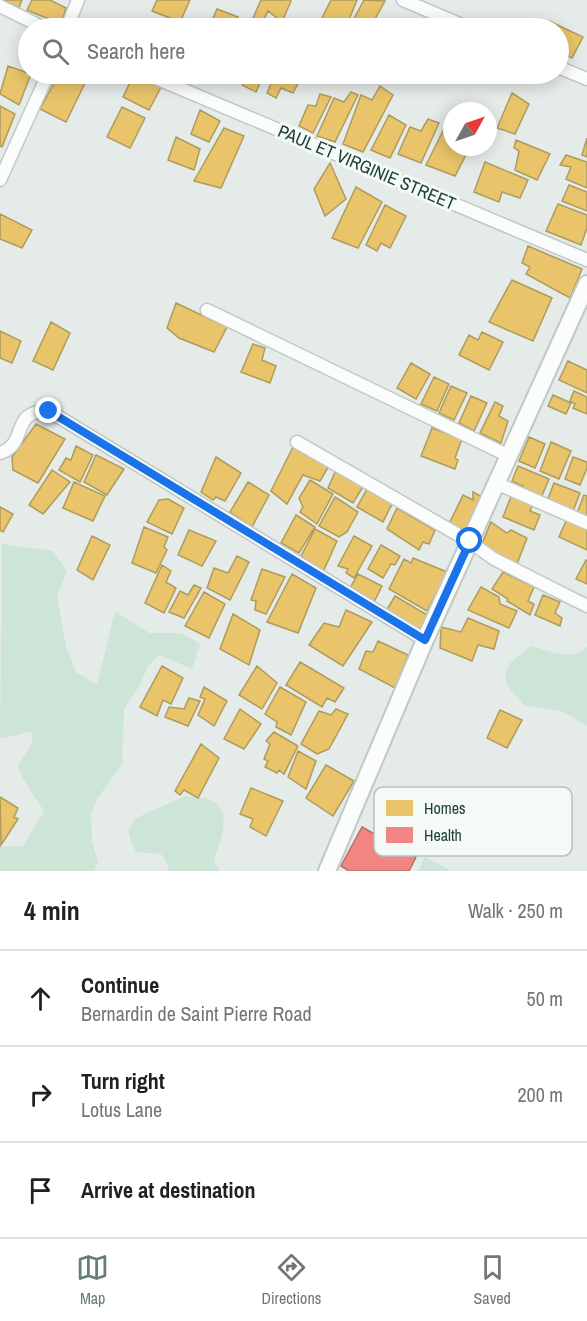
<!DOCTYPE html>
<meta charset="utf-8">
<style>
body{margin:0;font-family:"Archivo Narrow",sans-serif;background:#f2f2f2;color:#202124}
.compass{position:absolute;left:443px;top:102px;width:54px;height:54px;border-radius:50%;background:#fff;box-shadow:0 3px 15px #0003;rotate:50deg}
.stop{position:absolute;width:18px;height:18px;margin:-14px;border:4px solid #1a73e8;border-radius:50%;background:#fff}
.stop.end{background:#1a73e8;border-color:#fff;box-shadow:0 2px 6px #0008}
.list{margin:0;padding:0;list-style:none}
h2{display:flex;justify-content:space-between;align-items:center;height:78px;margin:0;padding:0 24px;font-size:26px}
h2 small{font-size:20px;font-weight:400;color:#757577}
.list li{display:grid;grid-template-columns:39px 1fr auto;gap:18px;align-items:center;box-sizing:border-box;height:96px;padding:0 24px;border-top:2px solid #e0e0e0}
.list b{display:block;font-size:22px;white-space:nowrap}
.list p{margin:0;font-size:20px;white-space:nowrap;color:#757577}
.list em{font-size:20px;font-style:normal;color:#757577}
.icon{flex:none;width:33px;height:33px;fill:none;stroke:currentColor;stroke-width:2;stroke-linecap:round;stroke-linejoin:round}
.map{position:relative;flex:none;width:587px;height:871px;overflow:hidden}
.search{position:absolute;background:#fff;box-shadow:0 3px 15px #0003;left:18px;right:18px;top:18px;height:66px;display:flex;align-items:center;gap:15px;box-sizing:border-box;padding:0 21px;border-radius:33px;color:#757577;font-size:22px}
.sheet{height:366px;background:#fff}
nav{display:flex;justify-content:space-around;align-items:center;box-sizing:border-box;height:84px;border-top:2px solid #e0e0e0;background:#fff;font-size:16px;color:#757577}
nav a{display:grid;justify-items:center;gap:3px}
nav .on{color:#667c77}
.map>svg:first-child{display:block}
.green{fill:#cde5d6}
.homes{fill:#e9c46a;stroke:#ad9c5c;stroke-width:1.5}
.health{fill:#f28482;stroke:#b3706c;stroke-width:1.5}
.lines{fill:none;stroke-linecap:round;stroke-linejoin:round}
.minor-casing{stroke:#c2c8c5;stroke-width:15}
.secondary-casing{stroke:#c0c9c6;stroke-width:20}
.minor{stroke:#fbfcfc;stroke-width:12}
.secondary{stroke:#fbfcfc;stroke-width:16}
.route{stroke:#1a73e8;stroke-width:8}
.labels{text-anchor:middle;dominant-baseline:central;stroke-width:6;stroke-linejoin:round;paint-order:stroke}
.street-label{font-size:18px;fill:#21403a;stroke:#f3faf7}
.key{fill:#f3faf7;stroke:#b4c2be;stroke-width:1.5}
.key-label{font-size:16px;fill:#21403a}
</style>
<div class="map">
<svg width="587" height="871" viewBox="0 0 587 871">
<rect width="100%" height="100%" fill="#e5ebe8"/>
<path class="green" d="M 2,544 L 53,551 L 67,572 L 57,596 L 66,646 L 76,672 L 97,685 L 115,611 L 149,633 L 181,633 L 200,644 L 192,669 L 159,655 L 148,666 L 140,685 L 124,709 L 122,764 L 97,799 L 91,813 L 92,842 L 98,862 L 94,871 L 0,871 L 0,845 L 3,847 L 23,846 L 44,811 L 22,777 L 18,765 L 32,744 L 32,732 C 21,732 12,738 0,738 Z
M 531,646 C 548,650 575,663 587,646 L 587,726 L 564,712 L 524,705 L 508,687 L 505,673 L 510,663 Z
M 185,796 C 193,797 203,797 210,800 C 235,810 219,844 214,862 L 220,871 L 168,871 L 168,865 L 161,854 L 136,852 L 131,841 L 128,829 L 136,818 Z
M 425,857 L 450,870 L 449,871 L 418,871 Z"/>
<path class="homes" d="M 3,0 L 22,0 L 19,8 Z
M 32,0 L 50,0 L 66,8 L 61,24 L 27,10 Z
M 157,0 L 190,0 L 180,22 L 152,11 Z
M 261,0 L 290,0 L 291,1 L 282,22 L 268,11 L 263,21 L 253,18 Z
M 331,0 L 357,0 L 346,27 L 322,18 Z
M 364,0 L 385,1 L 370,28 L 349,28 Z
M 217,9 L 238,17 L 233,28 L 209,28 Z
M 549,21 L 583,37 L 572,58 L 562,53 L 558,59 L 558,28 L 546,28 Z
M 8,66 L 31,74 L 19,105 L 0,94 Z
M 59,74 L 83,74 L 88,77 L 66,122 L 40,109 Z
M 134,74 L 161,87 L 149,110 L 123,97 Z
M 246,74 L 270,74 L 269,76 L 264,74 L 256,92 L 242,85 Z
M 275,74 L 303,74 L 293,93 L 281,88 L 276,98 L 267,93 Z
M 380,86 L 393,95 L 363,152 L 343,144 L 361,95 L 372,100 Z
M 351,92 L 358,95 L 335,142 L 317,136 L 334,98 L 344,102 Z
M 512,93 L 529,104 L 515,134 L 497,128 Z
M 320,94 L 331,97 L 313,133 L 299,126 L 308,105 L 316,106 Z
M 0,106 L 15,114 L 2,147 L 0,146 Z
M 122,107 L 145,118 L 130,148 L 107,137 Z
M 200,110 L 220,121 L 209,142 L 191,134 Z
M 389,115 L 406,125 L 390,158 L 371,150 Z
M 428,119 L 439,123 L 421,163 L 398,154 L 410,127 L 421,131 Z
M 448,121 L 452,124 L 452,147 L 470,147 L 455,176 L 426,165 Z
M 224,128 L 244,136 L 221,188 L 194,181 Z
M 176,137 L 200,149 L 194,170 L 168,160 Z
M 587,138 L 587,157 L 582,155 Z
M 516,140 L 550,154 L 537,180 L 515,170 L 519,151 L 514,148 Z
M 566,155 L 587,162 L 587,188 L 566,179 L 571,167 L 560,165 Z
M 485,162 L 528,180 L 520,198 L 502,192 L 499,202 L 474,192 Z
M 330,163 L 346,199 L 325,216 L 314,189 Z
M 569,185 L 587,192 L 587,211 L 562,201 Z
M 356,187 L 382,202 L 358,248 L 332,238 Z
M 558,204 L 587,215 L 587,228 L 581,245 L 546,231 Z
M 385,205 L 406,216 L 390,248 L 381,243 L 377,251 L 366,245 Z
M 0,214 L 32,230 L 22,248 L 0,239 Z
M 528,246 L 582,269 L 570,298 L 526,274 L 530,267 L 522,263 Z
M 512,280 L 552,298 L 533,341 L 489,322 Z
M 176,303 L 227,327 L 214,352 L 179,338 L 167,328 Z
M 51,322 L 70,333 L 53,370 L 33,361 Z
M 0,331 L 21,341 L 12,363 L 0,358 Z
M 482,332 L 503,342 L 489,370 L 459,355 L 469,335 L 478,340 Z
M 253,344 L 265,348 L 262,360 L 276,366 L 270,383 L 241,372 Z
M 568,361 L 587,370 L 587,393 L 559,380 Z
M 411,363 L 430,374 L 416,399 L 397,388 Z
M 434,377 L 449,384 L 437,411 L 421,404 Z
M 451,386 L 467,393 L 454,420 L 439,413 Z
M 574,391 L 587,397 L 587,414 L 573,408 L 575,404 L 570,401 Z
M 553,395 L 571,403 L 566,414 L 548,406 Z
M 471,396 L 487,403 L 474,431 L 459,423 Z
M 495,402 L 503,406 L 499,416 L 508,421 L 501,443 L 480,433 Z
M 36,424 L 65,439 L 38,483 L 13,470 L 12,457 Z
M 432,428 L 462,439 L 455,458 L 458,460 L 455,469 L 421,456 Z
M 529,437 L 545,444 L 535,468 L 519,461 Z
M 551,442 L 571,451 L 559,479 L 540,471 Z
M 294,445 L 330,464 L 320,481 L 303,475 L 287,504 L 271,491 Z
M 76,446 L 93,455 L 80,482 L 59,470 L 66,458 L 71,460 Z
M 96,455 L 124,469 L 107,495 L 84,482 Z
M 216,457 L 241,473 L 225,501 L 216,497 L 213,500 L 201,492 Z
M 573,457 L 587,462 L 587,468 L 580,485 L 565,479 Z
M 518,466 L 549,479 L 541,498 L 521,490 L 523,486 L 512,481 Z
M 52,470 L 70,482 L 43,514 L 29,505 Z
M 336,470 L 364,485 L 353,503 L 328,488 Z
M 310,480 L 333,494 L 317,524 L 300,512 L 303,507 L 299,498 Z
M 74,482 L 105,496 L 93,521 L 63,508 Z
M 248,482 L 269,495 L 252,527 L 230,512 Z
M 554,483 L 580,493 L 573,511 L 547,501 Z
M 367,489 L 379,497 L 381,495 L 393,502 L 383,522 L 357,507 Z
M 473,492 L 484,498 L 465,533 L 449,524 L 463,495 L 473,500 Z
M 512,494 L 533,504 L 530,511 L 540,515 L 534,530 L 503,517 Z
M 584,495 L 587,496 L 587,517 L 577,513 Z
M 335,497 L 358,512 L 347,532 L 339,537 L 319,526 Z
M 168,499 L 184,508 L 172,534 L 147,522 L 159,500 Z
M 0,507 L 13,514 L 3,532 L 0,530 Z
M 397,508 L 435,530 L 429,544 L 423,542 L 419,550 L 387,529 Z
M 296,515 L 315,527 L 299,553 L 281,543 Z
M 567,519 L 587,527 L 587,550 L 559,537 Z
M 491,522 L 507,533 L 511,530 L 527,538 L 517,564 L 481,546 Z
M 144,527 L 168,537 L 164,547 L 167,550 L 156,573 L 132,563 Z
M 315,529 L 337,541 L 323,572 L 301,556 Z
M 189,530 L 216,541 L 202,566 L 178,555 Z
M 92,536 L 110,545 L 93,580 L 77,570 Z
M 354,536 L 372,546 L 354,578 L 346,573 L 348,569 L 338,566 Z
M 381,545 L 400,556 L 395,565 L 391,564 L 383,578 L 368,569 Z
M 237,556 L 249,562 L 230,600 L 207,588 L 214,568 L 228,573 Z
M 413,558 L 447,572 L 427,611 L 389,589 L 404,559 L 411,563 Z
M 586,560 L 587,561 L 587,584 L 576,579 Z
M 162,565 L 171,571 L 166,582 L 176,588 L 164,613 L 145,603 Z
M 262,569 L 285,577 L 266,614 L 255,610 L 256,601 L 251,600 Z
M 503,572 L 534,587 L 528,601 L 534,604 L 530,615 L 507,601 L 508,599 L 492,589 Z
M 292,574 L 316,588 L 298,633 L 267,622 Z
M 358,574 L 382,586 L 374,602 L 350,588 Z
M 194,585 L 201,588 L 184,618 L 169,612 L 180,591 L 188,595 Z
M 481,587 L 499,597 L 500,604 L 517,611 L 509,628 L 468,610 Z
M 204,592 L 225,604 L 209,638 L 185,626 Z
M 543,595 L 560,602 L 555,613 L 562,618 L 560,626 L 535,615 Z
M 395,596 L 429,616 L 421,632 L 386,611 Z
M 346,610 L 372,622 L 343,666 L 309,645 L 324,623 L 339,627 Z
M 233,614 L 260,630 L 249,665 L 220,649 Z
M 468,618 L 499,631 L 494,649 L 478,645 L 472,661 L 440,648 L 441,627 L 461,632 Z
M 378,641 L 408,655 L 395,688 L 359,669 L 366,651 L 373,652 Z
M 300,662 L 344,688 L 335,702 L 327,698 L 322,707 L 286,685 Z
M 162,666 L 183,678 L 171,704 L 163,700 L 157,716 L 140,707 Z
M 257,666 L 277,683 L 262,709 L 239,695 Z
M 204,687 L 227,701 L 214,726 L 198,715 L 205,699 L 200,697 Z
M 280,687 L 306,702 L 291,735 L 276,727 L 277,722 L 265,714 Z
M 189,698 L 200,701 L 188,726 L 165,717 L 169,707 L 184,709 Z
M 240,709 L 261,724 L 244,749 L 224,739 Z
M 336,709 L 348,714 L 329,749 L 317,754 L 301,744 L 319,711 L 331,715 Z
M 500,710 L 522,720 L 507,748 L 487,738 Z
M 274,732 L 298,746 L 284,774 L 279,770 L 277,773 L 265,767 L 268,761 L 264,759 L 270,744 L 266,741 Z
M 201,744 L 219,758 L 198,798 L 184,790 L 180,795 L 175,791 Z
M 298,751 L 316,761 L 306,789 L 288,777 Z
M 326,765 L 354,781 L 333,816 L 306,798 Z
M 251,788 L 283,801 L 266,836 L 250,827 L 253,819 L 240,814 Z
M 0,797 L 18,808 L 14,817 L 18,819 L 1,845 Z"/>
<path class="health" d="M 362,827 L 416,857 L 409,871 L 349,871 L 341,866 Z"/>
<g class="lines">
<defs>
<path id="minor" d="M 403,0 L 469,28
M 0,6 L 44,28
M 67,28 L 78,0
M 558,67 L 587,79
M 146,74 L 587,260
M 0,180 L 48,74
M 207,310 L 509,456
M 297,442 L 469,541 L 494,559 L 587,606
M 0,453 C 29,444 9,410 49,411 L 425,640
M 496,483 L 587,523"/>
<path id="secondary" d="M 327,871 L 425,640 L 587,284"/>
</defs>
<use href="#minor" class="minor-casing"/>
<use href="#secondary" class="secondary-casing"/>
<use href="#minor" class="minor"/>
<use href="#secondary" class="secondary"/>
</g>
<g class="lines">
<path class="route" d="M 49,411 L 425,640 L 470,541"/>
</g>
<g class="labels">
<g class="street-label">
<text transform="translate(367 167) rotate(23)">PAUL ET VIRGINIE STREET</text>
</g>
</g>
<rect x="374" y="787" width="198" height="69" rx="9" class="key"/>
<rect x="386" y="800" width="27" height="16" fill="#e9c46a"/>
<rect x="386" y="827" width="27" height="16" fill="#f28482"/>
<g class="key-label">
<text x="424" y="814">Homes</text>
<text x="424" y="841">Health</text>
</g>
</svg>
<svg class="compass" viewBox="-18 -18 36 36"><path d="M0-13l5 13h-10z" fill="#e53935"/><path d="M0 13l5-13h-10z" fill="#757577"/></svg>
<div class="stop" style="left:470px;top:541px"></div>
<div class="stop end" style="left:49px;top:411px"></div>
<div class="search"><svg class="icon" aria-label="search" viewBox="0 0 24 24"><circle cx="10" cy="10" r="6"/><path d="M15 15l6 6"/></svg>Search here</div>
</div>
<section class="sheet">
<h2>4 min<small>Walk · 250 m</small></h2>
<ul class="list">
<li><svg class="icon" aria-label="ahead" viewBox="0 0 24 24"><path d="M12 20V5M6 11l6-6 6 6"/></svg><div><b>Continue</b><p>Bernardin de Saint Pierre Road</p></div><em>50 m</em></li>
<li><svg class="icon" aria-label="right" viewBox="0 0 24 24"><path d="M7 20v-9h11M14 6l5 5-5 5"/></svg><div><b>Turn right</b><p>Lotus Lane</p></div><em>200 m</em></li>
<li><svg class="icon" aria-label="arrive" viewBox="0 0 24 24"><path d="M6 21V4h12l-3 4 3 4H6"/></svg><div><b>Arrive at destination</b></div></li>
</ul>
</section>
<nav>
<a class="on"><svg class="icon" aria-label="map" viewBox="0 0 24 24"><path d="M3 6l6-2 6 2 6-2v14l-6 2-6-2-6 2zM9 4v14M15 6v14"/></svg>Map</a>
<a><svg class="icon" aria-label="directions" viewBox="0 0 24 24"><path d="M12 3l9 9-9 9-9-9zM9 14v-3h6M13 9l2 2-2 2"/></svg>Directions</a>
<a><svg class="icon" aria-label="saved" viewBox="0 0 24 24"><path d="M7 4h10v16l-5-4-5 4z"/></svg>Saved</a>
</nav>
